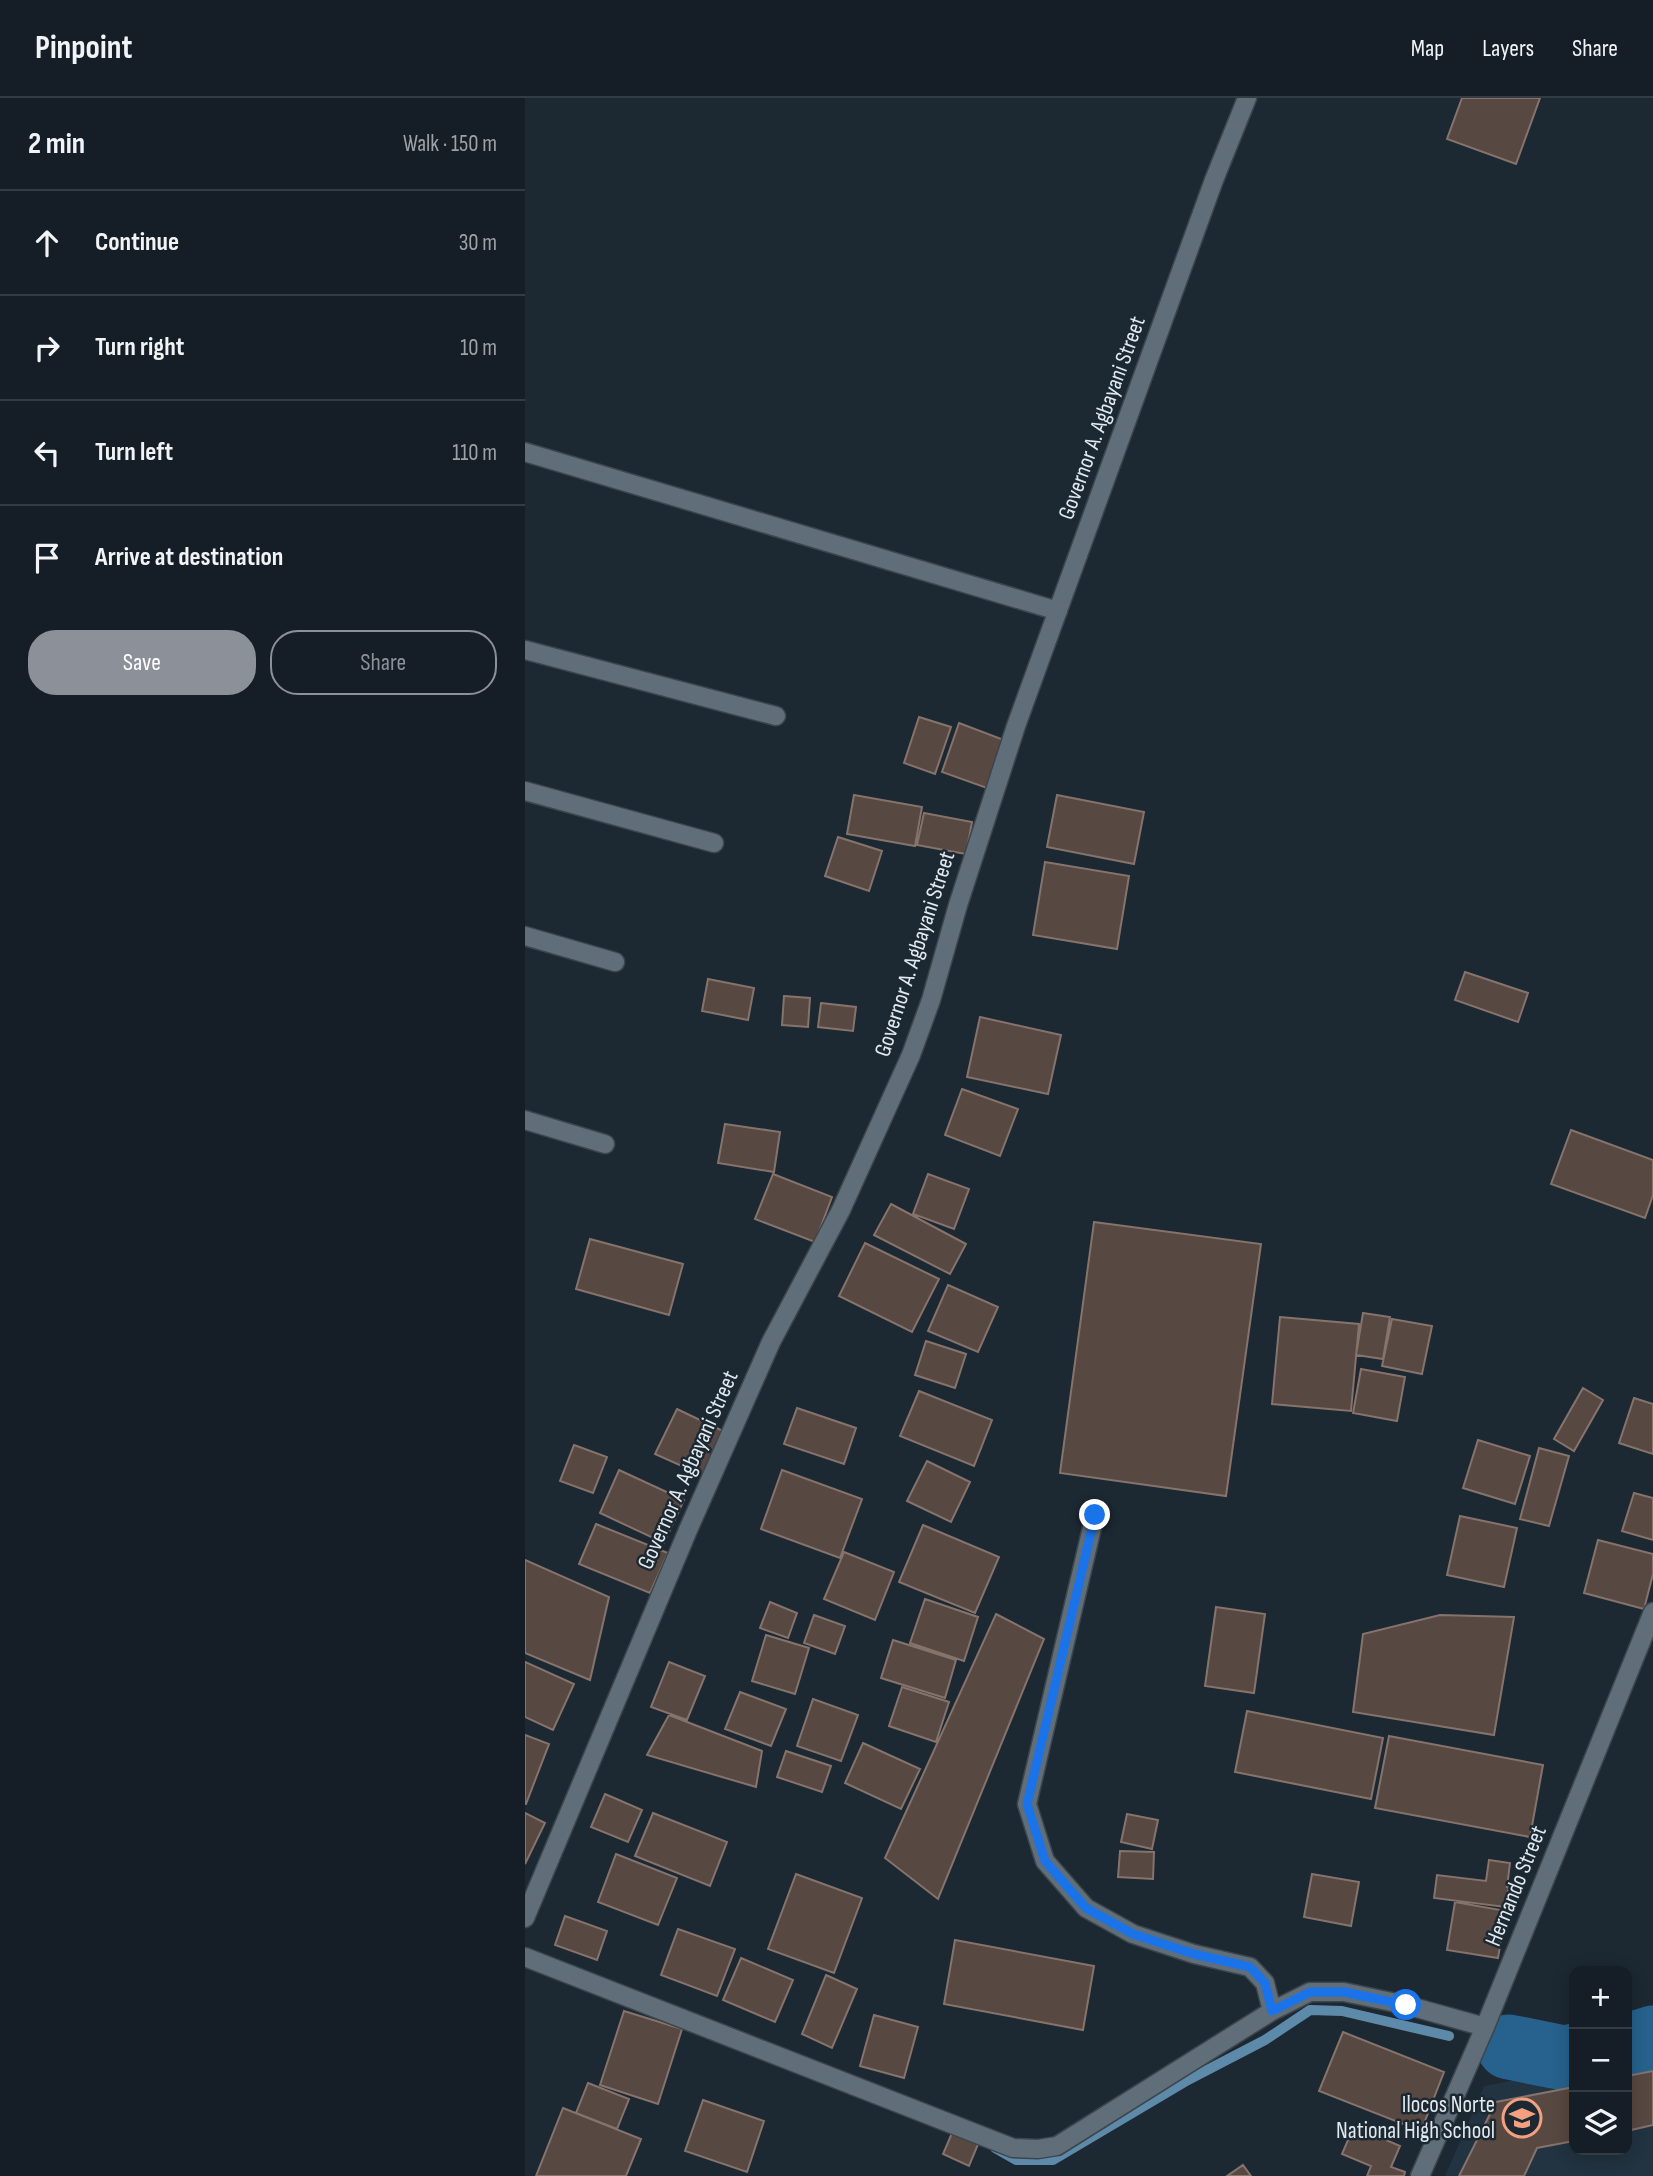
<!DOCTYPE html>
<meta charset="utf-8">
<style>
body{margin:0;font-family:"Sofia Sans Condensed",sans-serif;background:#222b32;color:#f1f3f6}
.controls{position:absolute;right:21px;bottom:21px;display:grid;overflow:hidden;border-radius:14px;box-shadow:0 4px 18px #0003}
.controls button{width:63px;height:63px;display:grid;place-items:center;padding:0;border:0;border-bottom:2px solid #343c43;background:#151e26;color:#f1f3f6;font:35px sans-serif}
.stop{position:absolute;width:21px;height:21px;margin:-16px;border:5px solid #1a73e8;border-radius:50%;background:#fff}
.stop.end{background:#1a73e8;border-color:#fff;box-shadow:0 2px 7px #0008}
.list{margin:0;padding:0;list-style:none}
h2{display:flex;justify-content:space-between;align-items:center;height:91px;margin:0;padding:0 28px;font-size:30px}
h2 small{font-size:23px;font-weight:400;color:#9da2a7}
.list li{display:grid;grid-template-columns:46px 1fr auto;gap:21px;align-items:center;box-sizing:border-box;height:105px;padding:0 28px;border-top:2px solid #343c43}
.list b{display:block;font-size:26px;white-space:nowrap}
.list em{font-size:23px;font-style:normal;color:#9da2a7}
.actions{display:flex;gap:14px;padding:21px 28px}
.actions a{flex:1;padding:16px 0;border:2px solid #8c9099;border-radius:28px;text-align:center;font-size:24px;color:#8c9099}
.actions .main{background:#8c9099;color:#fff}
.icon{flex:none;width:38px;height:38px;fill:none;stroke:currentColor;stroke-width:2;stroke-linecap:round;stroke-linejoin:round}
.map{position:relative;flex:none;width:1128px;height:2078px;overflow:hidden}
header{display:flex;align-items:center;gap:42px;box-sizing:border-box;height:98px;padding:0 35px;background:#151e26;border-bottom:2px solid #343c43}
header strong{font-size:33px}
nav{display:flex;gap:38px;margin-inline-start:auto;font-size:24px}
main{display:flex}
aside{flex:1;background:#151e26}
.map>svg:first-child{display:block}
.built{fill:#223341}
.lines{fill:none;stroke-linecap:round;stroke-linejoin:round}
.stream{stroke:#5e8aaa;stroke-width:10}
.river{stroke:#26628d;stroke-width:65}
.building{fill:#584842;stroke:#85736c;stroke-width:2}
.minor-casing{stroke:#3b454c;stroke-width:21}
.minor{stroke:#606e79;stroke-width:18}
.route{stroke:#1a73e8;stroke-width:9}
.labels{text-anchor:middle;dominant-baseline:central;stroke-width:5;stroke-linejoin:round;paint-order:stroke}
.street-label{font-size:23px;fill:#e1e9ef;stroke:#1c2832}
.poi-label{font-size:23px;fill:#e1e9ef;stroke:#1c2832;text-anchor:end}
</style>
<header>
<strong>Pinpoint</strong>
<nav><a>Map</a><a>Layers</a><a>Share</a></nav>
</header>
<main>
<aside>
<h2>2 min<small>Walk · 150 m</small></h2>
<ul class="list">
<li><svg class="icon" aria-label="ahead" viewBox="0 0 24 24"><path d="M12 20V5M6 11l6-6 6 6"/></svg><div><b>Continue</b></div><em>30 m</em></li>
<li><svg class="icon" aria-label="right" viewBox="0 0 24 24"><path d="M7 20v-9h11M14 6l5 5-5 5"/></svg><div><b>Turn right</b></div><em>10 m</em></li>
<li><svg class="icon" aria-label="left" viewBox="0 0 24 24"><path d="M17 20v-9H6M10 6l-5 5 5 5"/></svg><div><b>Turn left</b></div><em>110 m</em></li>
<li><svg class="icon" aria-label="arrive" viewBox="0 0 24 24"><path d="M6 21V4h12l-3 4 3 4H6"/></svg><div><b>Arrive at destination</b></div></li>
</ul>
<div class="actions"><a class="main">Save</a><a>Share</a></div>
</aside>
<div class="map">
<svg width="1128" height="2078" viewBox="0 0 1128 2078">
<rect width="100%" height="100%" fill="#1c2832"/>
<path class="built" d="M 1128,1956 L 1128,2078 L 920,2078 L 959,1988 L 1049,1971 L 1049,2052 L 1102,2052 L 1102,1961 Z"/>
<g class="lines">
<path class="stream" d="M 470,2050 L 491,2062 L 528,2062 L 663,1982 L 740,1942 L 785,1912 L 817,1913 L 924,1938"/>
<path class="river" d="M 1102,1948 L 1128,1940
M 984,1949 L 1039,1960 L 1049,1958"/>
</g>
<path class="building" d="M 937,0 L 1015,0 L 991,66 L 922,41 Z
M 394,619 L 426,629 L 410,676 L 379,665 Z
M 434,625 L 479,642 L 462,690 L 417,674 Z
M 329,697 L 397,709 L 390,748 L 322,736 Z
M 532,697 L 619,714 L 609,766 L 522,749 Z
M 399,715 L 447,724 L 441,756 L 392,747 Z
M 313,739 L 357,753 L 344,793 L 300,778 Z
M 520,764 L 604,778 L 592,851 L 508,837 Z
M 940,874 L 1003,895 L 993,924 L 930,902 Z
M 183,881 L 229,890 L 223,922 L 177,913 Z
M 259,898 L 285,900 L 283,929 L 257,927 Z
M 296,905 L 331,909 L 328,933 L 293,929 Z
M 455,919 L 536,937 L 523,996 L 442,979 Z
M 437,991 L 493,1011 L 475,1058 L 420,1037 Z
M 200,1026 L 255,1034 L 249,1074 L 193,1065 Z
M 1046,1032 L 1128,1062 L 1128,1097 L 1120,1120 L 1026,1086 Z
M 248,1076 L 307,1099 L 290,1144 L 230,1121 Z
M 403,1076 L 444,1091 L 429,1131 L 388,1116 Z
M 366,1106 L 441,1146 L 425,1176 L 349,1137 Z
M 569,1124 L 736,1146 L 701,1398 L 535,1375 Z
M 65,1141 L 158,1166 L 144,1217 L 51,1191 Z
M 340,1145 L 414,1181 L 387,1234 L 314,1198 Z
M 423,1187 L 473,1209 L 453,1254 L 403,1233 Z
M 838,1215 L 865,1219 L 858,1261 L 831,1257 Z
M 755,1219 L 834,1226 L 826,1313 L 747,1306 Z
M 867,1221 L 907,1228 L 897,1276 L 857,1268 Z
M 401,1243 L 441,1256 L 430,1290 L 390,1277 Z
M 836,1271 L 880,1279 L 872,1323 L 828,1315 Z
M 1058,1290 L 1078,1302 L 1049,1353 L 1029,1341 Z
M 394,1293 L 467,1322 L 449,1368 L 375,1338 Z
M 1109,1300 L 1128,1306 L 1128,1356 L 1094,1345 Z
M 272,1310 L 331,1330 L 319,1366 L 259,1346 Z
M 152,1311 L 200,1334 L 179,1378 L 130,1356 Z
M 953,1342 L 1005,1358 L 990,1406 L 938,1390 Z
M 49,1347 L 82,1359 L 68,1395 L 35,1383 Z
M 1014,1350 L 1044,1358 L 1024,1428 L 995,1421 Z
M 402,1363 L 445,1384 L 426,1424 L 382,1403 Z
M 94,1372 L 159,1402 L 139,1445 L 75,1415 Z
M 257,1372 L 337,1401 L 315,1460 L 236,1431 Z
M 1109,1395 L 1128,1400 L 1128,1442 L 1097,1433 Z
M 935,1418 L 992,1430 L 979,1489 L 922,1477 Z
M 71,1426 L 143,1455 L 125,1495 L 54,1466 Z
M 398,1427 L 474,1459 L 450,1515 L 374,1484 Z
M 1073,1442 L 1128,1456 L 1128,1476 L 1119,1511 L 1059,1495 Z
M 319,1454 L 369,1474 L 350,1522 L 299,1501 Z
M 0,1462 L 84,1499 L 65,1582 L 0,1555 Z
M 400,1501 L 453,1519 L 439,1563 L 385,1545 Z
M 245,1504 L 272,1515 L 263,1540 L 235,1530 Z
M 691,1509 L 740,1516 L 729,1595 L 680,1588 Z
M 471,1516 L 519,1541 L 413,1801 L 360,1760 Z
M 289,1517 L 320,1528 L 310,1556 L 279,1545 Z
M 915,1517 L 989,1519 L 969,1637 L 828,1614 L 838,1536 Z
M 241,1537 L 284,1550 L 270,1596 L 227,1583 Z
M 368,1542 L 431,1562 L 420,1600 L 356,1580 Z
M 0,1564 L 49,1586 L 28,1632 L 0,1619 Z
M 144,1564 L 180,1578 L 162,1622 L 126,1609 Z
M 377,1589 L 424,1604 L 411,1644 L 364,1628 Z
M 215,1594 L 261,1611 L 246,1648 L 200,1631 Z
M 288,1601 L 333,1617 L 316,1663 L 272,1648 Z
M 722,1613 L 858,1640 L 846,1701 L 710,1674 Z
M 144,1617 L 237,1653 L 231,1689 L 122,1657 Z
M 0,1637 L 24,1646 L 1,1706 L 0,1706 Z
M 864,1638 L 1018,1667 L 1005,1739 L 850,1710 Z
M 338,1645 L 395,1671 L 376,1711 L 320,1685 Z
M 261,1653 L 306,1668 L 297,1694 L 252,1679 Z
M 80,1696 L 117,1712 L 103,1744 L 66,1729 Z
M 0,1715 L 20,1725 L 0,1766 Z
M 128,1715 L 202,1744 L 185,1788 L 110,1758 Z
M 602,1716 L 633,1722 L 627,1751 L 596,1744 Z
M 595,1753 L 629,1754 L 628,1781 L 593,1779 Z
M 91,1756 L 152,1780 L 133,1827 L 73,1804 Z
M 964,1762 L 985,1765 L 982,1789 L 984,1789 L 980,1809 L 909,1800 L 912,1777 L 961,1783 Z
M 271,1776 L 337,1800 L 309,1875 L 243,1851 Z
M 787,1776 L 834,1784 L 826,1828 L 779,1819 Z
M 930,1804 L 981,1813 L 973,1860 L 922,1852 Z
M 40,1818 L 82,1833 L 72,1862 L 30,1847 Z
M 153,1831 L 210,1851 L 192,1898 L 136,1877 Z
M 430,1842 L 569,1868 L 558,1932 L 419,1906 Z
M 216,1860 L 268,1882 L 250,1924 L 198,1902 Z
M 301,1877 L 332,1891 L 307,1950 L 277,1936 Z
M 99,1913 L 157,1931 L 133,2006 L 75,1987 Z
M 349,1917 L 393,1929 L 379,1980 L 335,1968 Z
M 818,1934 L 919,1974 L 896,2033 L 794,1993 Z
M 1128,1973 L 1128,2027 L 1102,2033 L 1102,1978 Z
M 63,1985 L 104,2001 L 92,2031 L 51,2015 Z
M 1049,1989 L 1049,2043 L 1012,2050 L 999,2078 L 934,2078 L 971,2004 Z
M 178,2002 L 239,2023 L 222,2074 L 160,2053 Z
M 38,2010 L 116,2041 L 101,2078 L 11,2078 Z
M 430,2028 L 456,2039 L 444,2068 L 418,2056 Z
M 829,2028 L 875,2048 L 866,2069 L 880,2074 L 879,2078 L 842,2078 L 846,2068 L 817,2056 Z
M 718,2067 L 726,2078 L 702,2078 Z"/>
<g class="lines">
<defs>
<path id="minor" d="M 0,354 L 533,513
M 0,552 L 251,618
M 0,693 L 189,745
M 0,838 L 90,864
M 0,1022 L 80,1046
M 570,1417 L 502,1706 L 520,1763 L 561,1810 L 608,1836 L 669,1856 L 725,1869 L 740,1885 L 747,1913
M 0,1820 L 163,1432 L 246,1244 L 316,1112 L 386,957 L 406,902 L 433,807 L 491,628 L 689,82 L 722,0
M 0,1859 L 488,2050 L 513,2051 L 532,2048 L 747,1913 L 785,1894 L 819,1894 L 881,1907 L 960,1929
M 895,2078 L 960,1929 L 1128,1514"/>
</defs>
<use href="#minor" class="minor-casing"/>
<use href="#minor" class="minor"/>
</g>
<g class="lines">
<path class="route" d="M 570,1417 L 502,1706 L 520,1763 L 561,1810 L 608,1836 L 669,1856 L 725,1869 L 740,1885 L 747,1913 L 785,1894 L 819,1894 L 881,1907"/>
</g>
<defs>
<symbol id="school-ring" viewBox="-11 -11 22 22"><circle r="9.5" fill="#1c2832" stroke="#f2a07f" stroke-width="1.5"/><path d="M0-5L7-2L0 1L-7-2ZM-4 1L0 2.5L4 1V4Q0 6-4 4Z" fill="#f2a07f"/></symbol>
</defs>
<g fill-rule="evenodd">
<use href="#school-ring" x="975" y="1998" width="44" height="44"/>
</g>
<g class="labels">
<g class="street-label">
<text transform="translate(577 320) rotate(-70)">Governor A. Agbayani Street</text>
<text transform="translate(390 856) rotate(-72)">Governor A. Agbayani Street</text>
<text transform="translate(163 1372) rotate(-66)">Governor A. Agbayani Street</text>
<text transform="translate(991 1788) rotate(-68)">Hernando Street</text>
</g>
<g class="poi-label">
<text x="970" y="2007">Ilocos Norte<tspan x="970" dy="26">National High School</tspan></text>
</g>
</g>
</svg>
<div class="controls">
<button>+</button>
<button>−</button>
<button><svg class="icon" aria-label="layers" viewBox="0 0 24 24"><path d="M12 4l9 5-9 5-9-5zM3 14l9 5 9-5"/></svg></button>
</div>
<div class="stop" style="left:881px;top:1907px"></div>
<div class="stop end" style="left:570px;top:1417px"></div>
</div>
</main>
